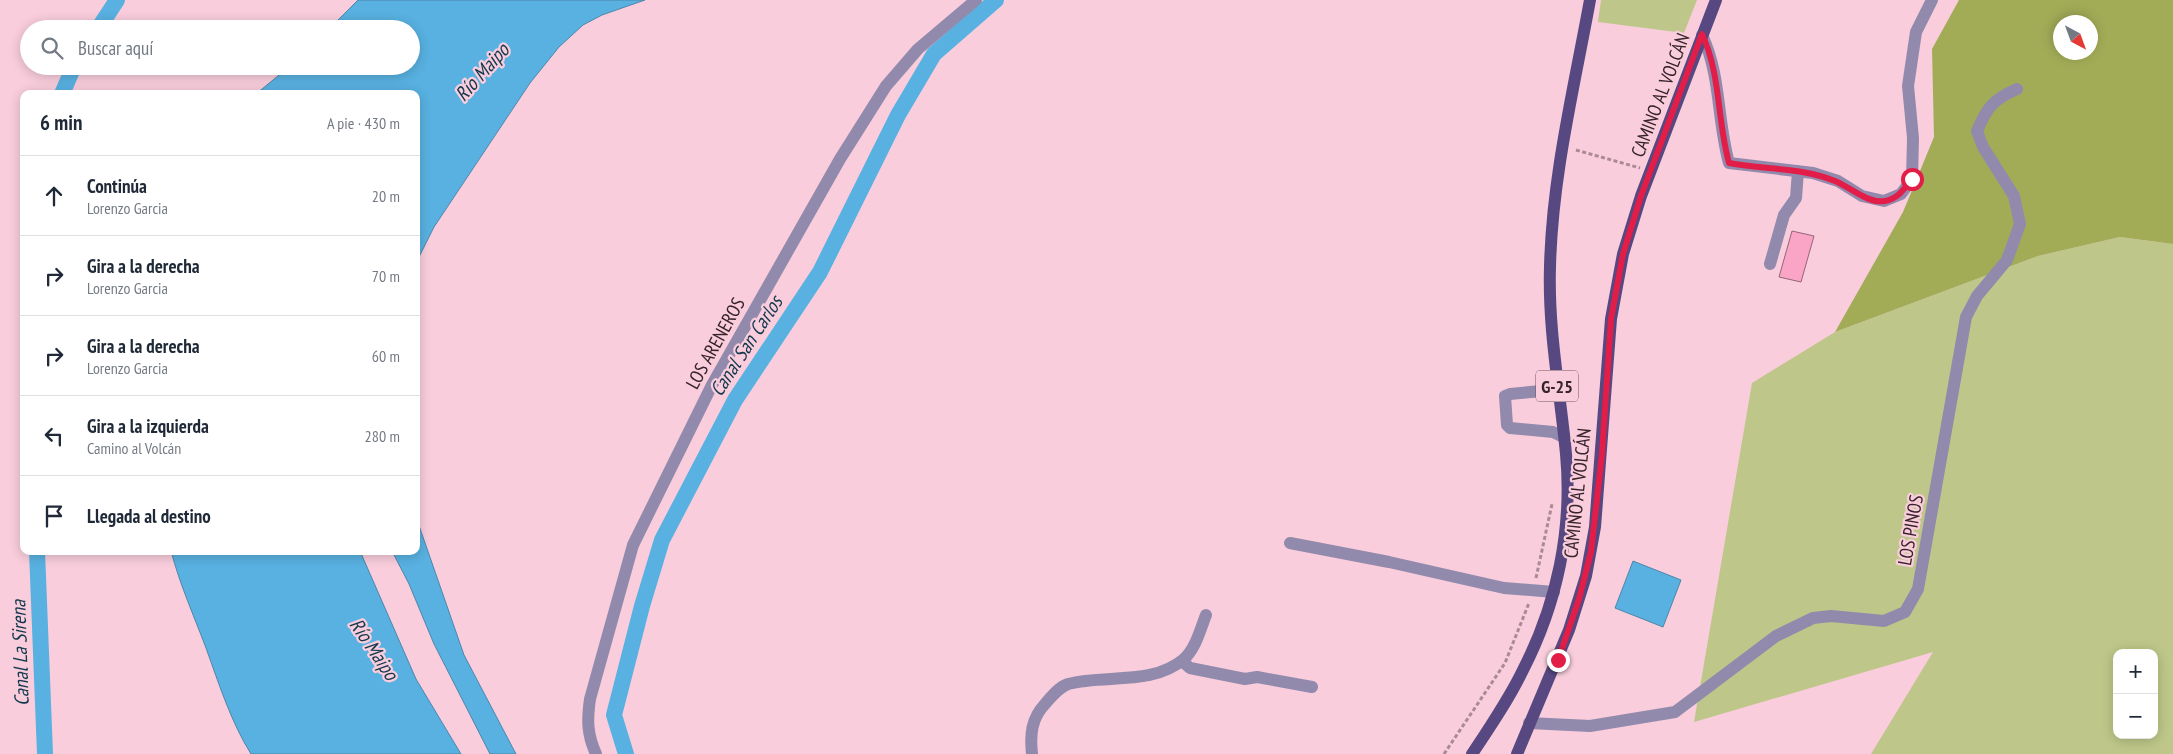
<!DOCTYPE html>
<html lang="es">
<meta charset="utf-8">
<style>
body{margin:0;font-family:"PT Sans Narrow",sans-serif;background:#f6f6f7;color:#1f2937}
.controls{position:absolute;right:15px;bottom:15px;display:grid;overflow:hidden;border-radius:10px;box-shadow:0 2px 12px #0003}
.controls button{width:45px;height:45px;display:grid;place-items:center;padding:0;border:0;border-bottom:1px solid #e0e1e3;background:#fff;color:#1f2937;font:25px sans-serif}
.compass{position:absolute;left:2053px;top:15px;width:45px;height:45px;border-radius:50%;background:#fff;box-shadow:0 2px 12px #0003;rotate:139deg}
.stop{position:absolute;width:15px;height:15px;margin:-11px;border:4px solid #e11d48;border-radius:50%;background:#fff}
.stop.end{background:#e11d48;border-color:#fff;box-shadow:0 1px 5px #0008}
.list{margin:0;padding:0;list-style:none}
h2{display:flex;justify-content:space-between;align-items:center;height:65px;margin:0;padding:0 20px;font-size:21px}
h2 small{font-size:16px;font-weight:400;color:#747a83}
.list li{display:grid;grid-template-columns:32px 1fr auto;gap:15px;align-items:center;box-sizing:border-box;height:80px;padding:0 20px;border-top:1px solid #e0e1e3}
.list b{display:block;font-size:19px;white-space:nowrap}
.list p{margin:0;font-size:16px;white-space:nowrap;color:#747a83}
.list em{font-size:16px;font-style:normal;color:#747a83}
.icon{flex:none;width:28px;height:28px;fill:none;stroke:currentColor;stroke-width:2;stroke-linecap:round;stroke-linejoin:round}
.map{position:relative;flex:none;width:2173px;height:754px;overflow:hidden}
.search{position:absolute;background:#fff;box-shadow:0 2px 12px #0003;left:20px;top:20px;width:400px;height:55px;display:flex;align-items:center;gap:12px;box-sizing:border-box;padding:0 18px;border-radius:28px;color:#747a83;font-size:19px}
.panel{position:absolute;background:#fff;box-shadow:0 2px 12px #0003;left:20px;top:90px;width:400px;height:465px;border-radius:10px}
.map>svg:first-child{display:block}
.green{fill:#bec789;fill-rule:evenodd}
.forest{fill:#a2ac57;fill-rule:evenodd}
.water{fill:#58b1e1;stroke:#4e86aa}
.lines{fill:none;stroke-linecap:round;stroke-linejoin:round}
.canal{stroke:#58b1e1;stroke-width:16}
.building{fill:#faa4c6;stroke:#956577}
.path{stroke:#ac8a95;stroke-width:3;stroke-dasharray:4 2.5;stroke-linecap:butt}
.minor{stroke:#928aac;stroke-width:12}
.major{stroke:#574881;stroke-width:12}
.route{stroke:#e11d48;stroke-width:6}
.labels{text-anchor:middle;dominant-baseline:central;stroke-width:4.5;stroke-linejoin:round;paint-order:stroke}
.shield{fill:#f9cddc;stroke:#71565f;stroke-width:1}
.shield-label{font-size:18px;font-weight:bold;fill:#37232a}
.street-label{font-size:19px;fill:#37232a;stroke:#f9cddc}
.water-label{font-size:20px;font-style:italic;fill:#11384d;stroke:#f9cddc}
</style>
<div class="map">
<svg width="2173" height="754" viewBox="0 0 2173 754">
<rect width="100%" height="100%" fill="#f9cddc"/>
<path class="green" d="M 1601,0 L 1697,0 L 1684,33 L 1598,22 Z
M 2120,237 L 2173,244 L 2173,754 L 1871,754 L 1933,652 L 1694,722 L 1752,383 L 1835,332 L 2038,256 ZM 2117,653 L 2154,653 L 2154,735 L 2117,735 Z"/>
<path class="forest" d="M 1959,0 L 2173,0 L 2173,244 L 2120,237 L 2038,256 L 1835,332 L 1903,212 L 1934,137 L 1932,49 ZM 2060,22 L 2090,22 L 2090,52 L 2060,52 Z"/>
<path class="water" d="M 358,0 L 645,0 L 602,15 L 583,25 L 559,47 L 530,83 L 434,227 L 416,263 L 416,94 L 256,94 L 290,66 L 411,66 L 411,29 L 329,29 Z
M 416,517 L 464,655 L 516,754 L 490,754 L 434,644 L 409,584 L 392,551 L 416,551 Z
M 171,551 L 360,551 L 416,679 L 461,754 L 251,754 C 231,722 219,684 206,648 C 194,616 180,585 171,551 Z
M 1633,561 L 1681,580 L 1663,627 L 1615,608 Z"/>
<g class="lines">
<path class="canal" d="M 98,29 L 117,0
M 62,94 L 74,66
M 37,551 L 45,754
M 626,754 L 614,715 L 642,606 L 662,540 L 735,400 L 820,272 L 898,115 L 934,54 L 996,0"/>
</g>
<path class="building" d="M 1792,231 L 1814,236 L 1801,282 L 1779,277 Z"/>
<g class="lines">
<path class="path" d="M 1576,150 L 1640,168
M 1536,578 L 1552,504
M 1444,754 L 1505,663 L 1529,603"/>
<path class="minor" d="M 1702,35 C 1721,75 1717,120 1729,163 L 1813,173 L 1838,181 L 1862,196 L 1884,201 L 1901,194 L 1912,179 L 1913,138 L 1908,86 L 1916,32 L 1932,0
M 1770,264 L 1784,215 L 1796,198 L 1798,171
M 1557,386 L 1541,391 L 1510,394 L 1505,396 L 1507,425 L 1510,428 L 1553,432 L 1563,437
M 1290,543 L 1389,562 L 1504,588 L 1554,592
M 1182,661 L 1190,668 L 1245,679 L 1257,677 L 1312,687
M 1529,723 L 1590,726 L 1675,712 L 1776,636 L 1813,618 L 1831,616 L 1884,621 L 1905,612 L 1918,589 L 1966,317 L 1977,296 L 2007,260 L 2020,224 L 2014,196 L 1983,147 L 1977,131 C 1987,107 1994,99 2017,89
M 596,754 C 587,734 587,720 590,699 L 633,545 L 712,385 L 840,159 L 886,86 L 918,49 L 976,0
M 1032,754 C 1030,735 1031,719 1045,704 C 1051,697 1059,687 1068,684 C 1105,674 1152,686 1184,659 C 1196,648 1200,630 1206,615"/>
<path class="major" d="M 1472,754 C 1490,727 1509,699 1523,670 C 1557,604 1573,529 1566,454 C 1560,391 1548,330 1550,267 C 1552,177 1574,88 1590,0
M 1517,754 L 1569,630 L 1586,576 L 1595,527 L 1611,319 L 1623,254 L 1641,196 L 1716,0"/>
</g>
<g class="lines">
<path class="route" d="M 1558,660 L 1579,599 L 1591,552 L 1602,454 L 1611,319 L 1623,254 L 1641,196 L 1702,34 C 1721,75 1717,120 1729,163 C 1765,170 1801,167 1835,181 C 1850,187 1868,204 1885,201 C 1898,199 1904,189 1912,179"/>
</g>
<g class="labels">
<rect class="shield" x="1536" y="370.5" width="42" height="31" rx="4"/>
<g class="shield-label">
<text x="1557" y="386">G-25</text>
</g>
<g class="street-label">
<text transform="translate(1660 95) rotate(-69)">CAMINO AL VOLCÁN</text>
<text transform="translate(715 343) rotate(-61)">LOS ARENEROS</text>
<text transform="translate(1577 493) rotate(-84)">CAMINO AL VOLCÁN</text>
<text transform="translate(1910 530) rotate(-80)">LOS PINOS</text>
</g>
<g class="water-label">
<text transform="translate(482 72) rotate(-48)">Río Maipo</text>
<text transform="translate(746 346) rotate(-57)">Canal San Carlos</text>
<text transform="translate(374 649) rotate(56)">Río Maipo</text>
<text transform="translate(20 653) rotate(-92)">Canal La Sirena</text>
</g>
</g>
</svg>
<div class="controls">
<button>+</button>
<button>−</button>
</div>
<svg class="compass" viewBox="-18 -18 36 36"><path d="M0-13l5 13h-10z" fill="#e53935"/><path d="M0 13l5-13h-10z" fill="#747a83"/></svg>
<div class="stop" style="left:1912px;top:179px"></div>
<div class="stop end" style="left:1558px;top:660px"></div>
<div class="search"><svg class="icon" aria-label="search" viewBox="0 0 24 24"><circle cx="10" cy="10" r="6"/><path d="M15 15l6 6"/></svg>Buscar aquí</div>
<section class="panel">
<h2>6 min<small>A pie · 430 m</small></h2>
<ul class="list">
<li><svg class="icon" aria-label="ahead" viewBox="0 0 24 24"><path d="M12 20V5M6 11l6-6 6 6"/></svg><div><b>Continúa</b><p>Lorenzo Garcia</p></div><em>20 m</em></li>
<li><svg class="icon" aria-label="right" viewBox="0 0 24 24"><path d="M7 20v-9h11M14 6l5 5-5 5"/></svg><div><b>Gira a la derecha</b><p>Lorenzo Garcia</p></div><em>70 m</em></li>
<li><svg class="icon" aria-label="right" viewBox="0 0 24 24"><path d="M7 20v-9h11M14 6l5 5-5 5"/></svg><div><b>Gira a la derecha</b><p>Lorenzo Garcia</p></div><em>60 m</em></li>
<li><svg class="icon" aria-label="left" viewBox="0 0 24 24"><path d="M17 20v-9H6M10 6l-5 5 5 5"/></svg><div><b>Gira a la izquierda</b><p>Camino al Volcán</p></div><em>280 m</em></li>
<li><svg class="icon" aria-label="arrive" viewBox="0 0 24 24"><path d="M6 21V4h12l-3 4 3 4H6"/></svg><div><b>Llegada al destino</b></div></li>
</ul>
</section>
</div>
